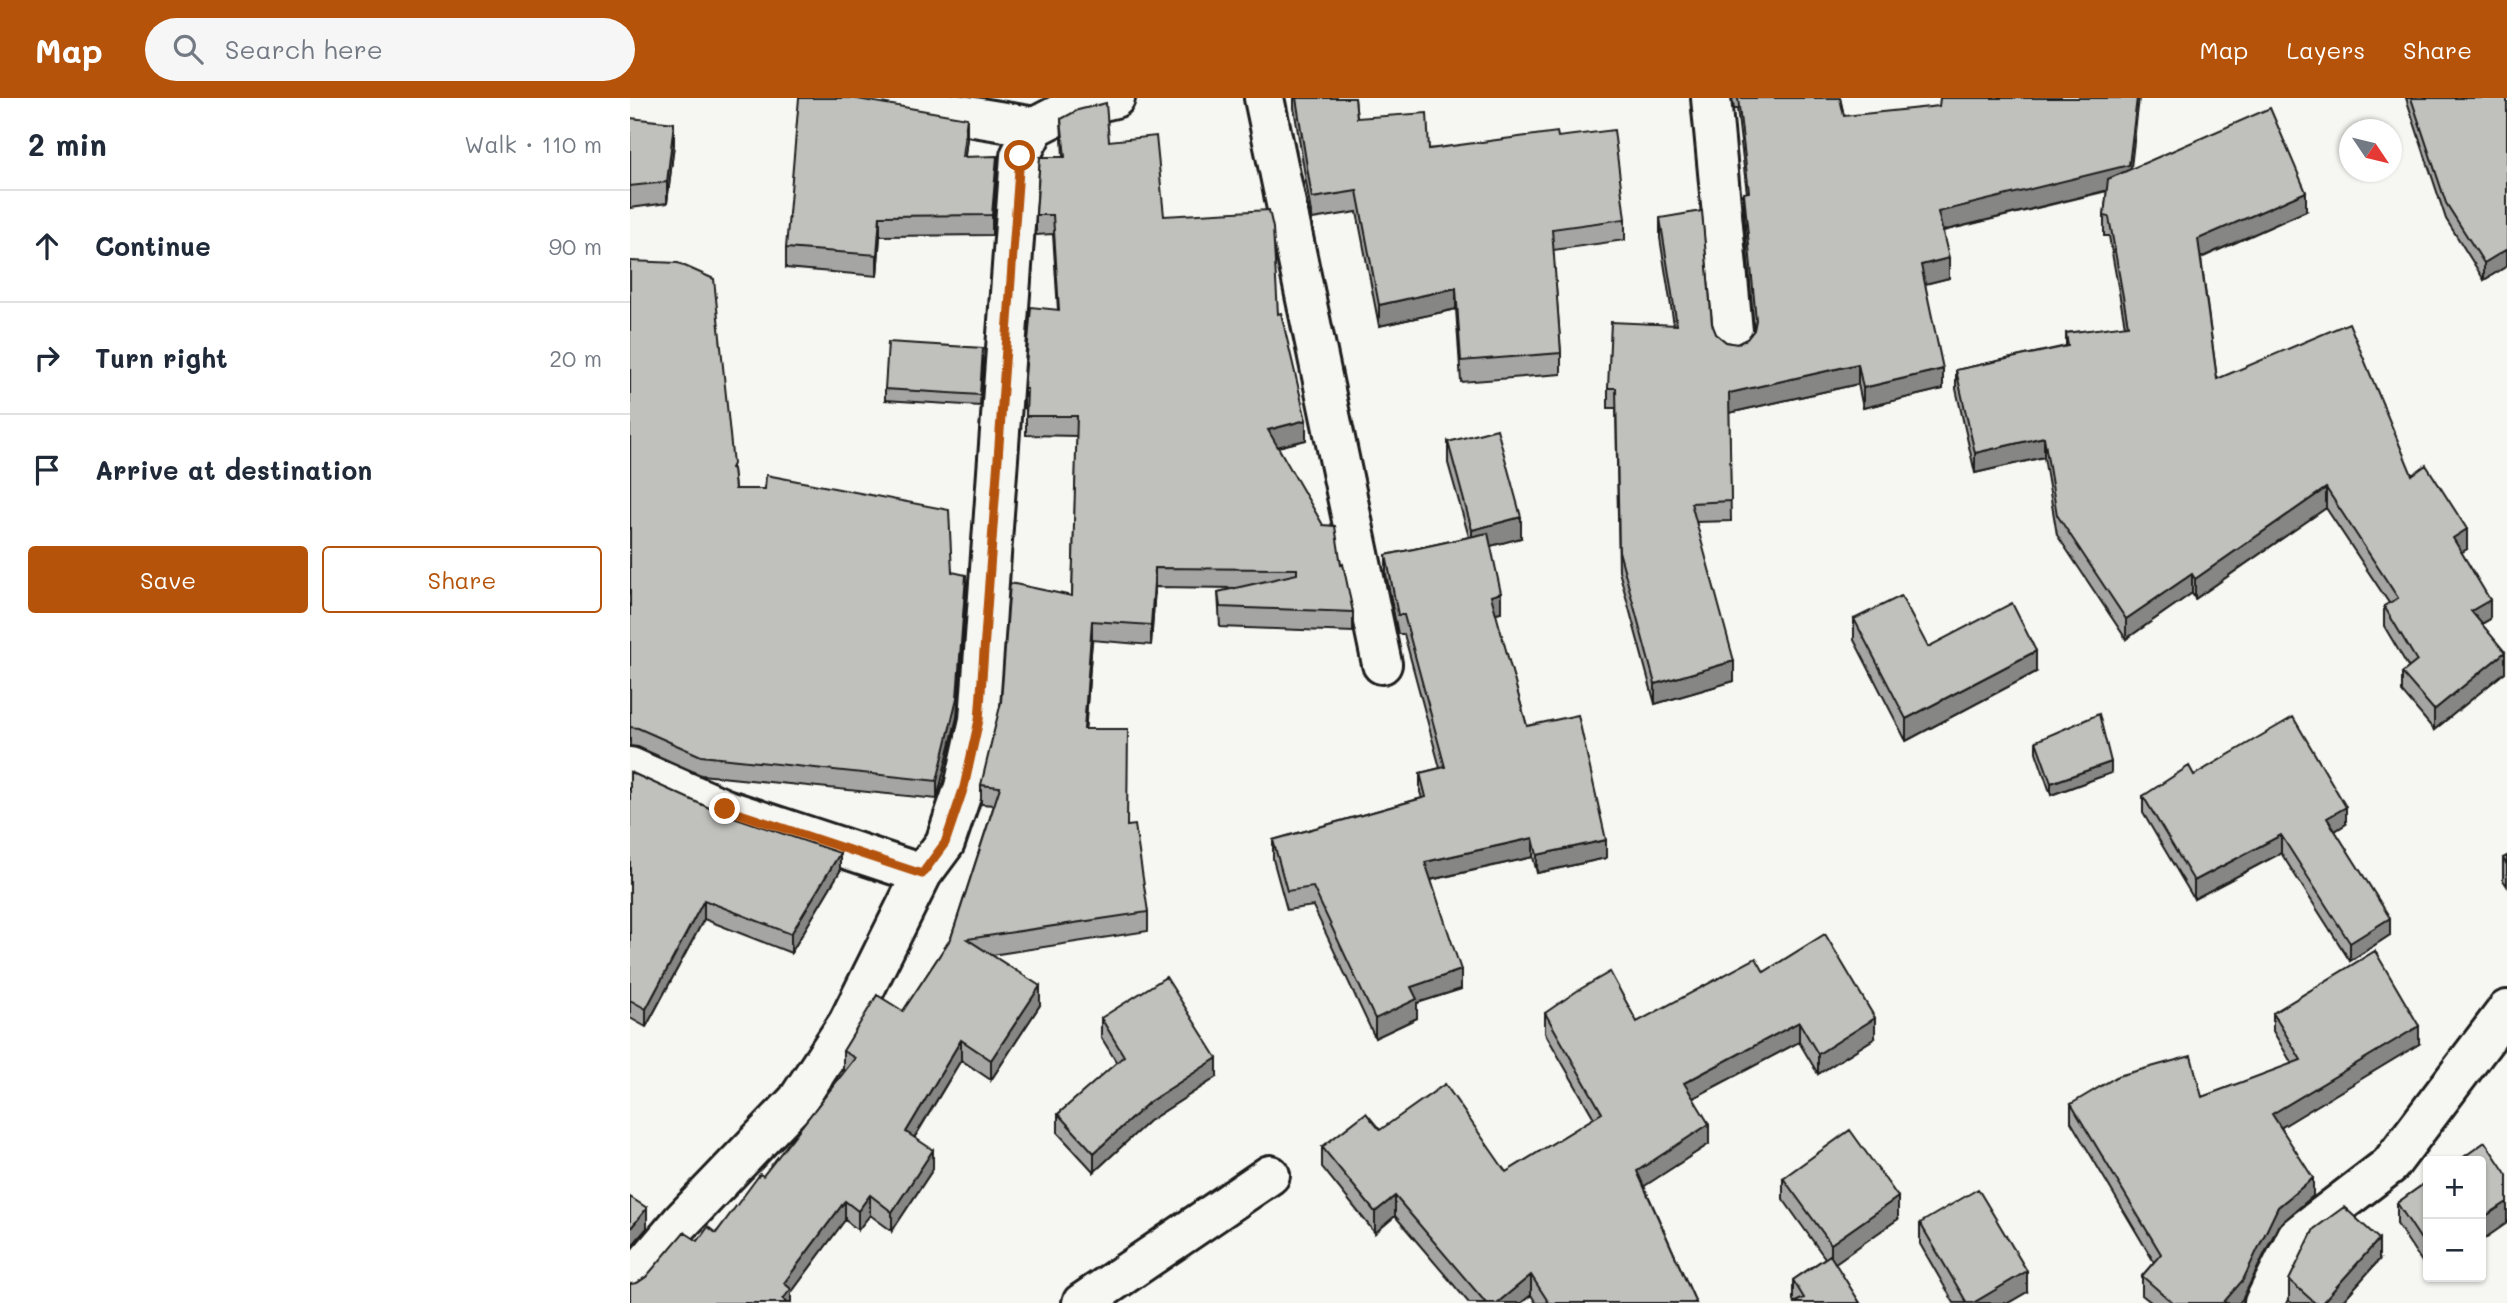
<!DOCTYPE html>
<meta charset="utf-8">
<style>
body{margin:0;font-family:Mali,sans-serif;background:#f6f6f7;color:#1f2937}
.controls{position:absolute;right:21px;bottom:21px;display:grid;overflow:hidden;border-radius:7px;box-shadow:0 2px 5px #0004}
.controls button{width:63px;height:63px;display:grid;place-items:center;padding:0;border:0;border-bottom:2px solid #e0e1e3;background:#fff;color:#1f2937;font:35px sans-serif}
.compass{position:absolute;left:1709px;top:21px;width:63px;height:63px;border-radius:50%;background:#fff;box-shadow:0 2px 5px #0004;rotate:125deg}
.stop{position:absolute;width:21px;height:21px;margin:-16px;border:5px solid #b45309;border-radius:50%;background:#fff}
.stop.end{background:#b45309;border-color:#fff;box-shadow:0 2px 7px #0008}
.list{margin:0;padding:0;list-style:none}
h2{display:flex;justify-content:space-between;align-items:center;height:91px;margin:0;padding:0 28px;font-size:30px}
h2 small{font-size:23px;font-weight:400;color:#747a83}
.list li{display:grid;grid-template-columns:46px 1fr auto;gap:21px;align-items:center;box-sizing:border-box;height:112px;padding:0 28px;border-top:2px solid #e0e1e3}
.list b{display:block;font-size:26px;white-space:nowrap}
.list em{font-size:23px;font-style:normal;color:#747a83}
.actions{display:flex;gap:14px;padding:21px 28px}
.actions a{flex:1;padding:16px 0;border:2px solid #b45309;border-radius:7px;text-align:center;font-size:24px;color:#b45309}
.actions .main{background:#b45309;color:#fff}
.icon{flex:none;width:38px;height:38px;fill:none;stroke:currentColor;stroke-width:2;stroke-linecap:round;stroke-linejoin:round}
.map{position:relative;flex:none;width:1877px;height:1205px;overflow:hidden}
header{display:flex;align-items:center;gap:42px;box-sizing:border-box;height:98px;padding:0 35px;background:#b45309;color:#fff}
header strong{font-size:33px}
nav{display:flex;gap:38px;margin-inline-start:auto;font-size:24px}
.search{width:490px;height:63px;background:#f6f6f7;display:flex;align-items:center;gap:18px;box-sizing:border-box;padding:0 24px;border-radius:38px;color:#747a83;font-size:26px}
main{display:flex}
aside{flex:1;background:#fff}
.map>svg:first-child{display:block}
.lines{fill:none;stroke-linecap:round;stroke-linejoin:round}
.minor-casing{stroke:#1c1c1c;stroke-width:44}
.minor{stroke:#f6f6f2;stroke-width:38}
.wall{fill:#a5a5a3;stroke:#1c1c1c;stroke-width:2}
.shaded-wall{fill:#868684;stroke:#1c1c1c;stroke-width:2}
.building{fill:#c0c0bd;stroke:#1c1c1c;stroke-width:2}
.route{stroke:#b45309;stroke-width:9}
</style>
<header>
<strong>Map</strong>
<div class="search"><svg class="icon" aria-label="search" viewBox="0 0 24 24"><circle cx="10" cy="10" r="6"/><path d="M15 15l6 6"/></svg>Search here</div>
<nav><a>Map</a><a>Layers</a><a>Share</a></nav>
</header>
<main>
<aside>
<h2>2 min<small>Walk · 110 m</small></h2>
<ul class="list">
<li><svg class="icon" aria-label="ahead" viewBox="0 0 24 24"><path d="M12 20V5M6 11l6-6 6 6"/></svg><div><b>Continue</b></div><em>90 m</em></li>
<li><svg class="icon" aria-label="right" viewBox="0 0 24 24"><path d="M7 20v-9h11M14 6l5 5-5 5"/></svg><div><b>Turn right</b></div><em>20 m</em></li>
<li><svg class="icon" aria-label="arrive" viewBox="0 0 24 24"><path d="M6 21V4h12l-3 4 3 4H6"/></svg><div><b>Arrive at destination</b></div></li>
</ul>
<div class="actions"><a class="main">Save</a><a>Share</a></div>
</aside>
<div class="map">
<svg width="1877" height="1205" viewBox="0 0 1877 1205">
<rect width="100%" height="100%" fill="#f6f6f2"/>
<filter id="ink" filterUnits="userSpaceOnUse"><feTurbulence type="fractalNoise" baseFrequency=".0143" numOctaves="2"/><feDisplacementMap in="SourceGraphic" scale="14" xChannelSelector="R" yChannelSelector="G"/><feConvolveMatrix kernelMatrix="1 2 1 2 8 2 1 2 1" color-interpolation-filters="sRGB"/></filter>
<g filter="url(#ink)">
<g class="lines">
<defs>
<path id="minor" d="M 228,0 L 405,29
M 634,0 L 752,566
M 1081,0 L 1104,244
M 0,669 L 95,711 L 292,776
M 0,1184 L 51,1124 L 167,1003 L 218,925 L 292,776 L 315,745 L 334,689 L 349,622 L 390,58 L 405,29 L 440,11 L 485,0
M 452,1205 L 640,1077
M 1634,1205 L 1667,1138 L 1760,1067 L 1877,912"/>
</defs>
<use href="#minor" class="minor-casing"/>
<use href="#minor" class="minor"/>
</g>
<path class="wall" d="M 664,0 L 725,0 L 727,20 L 799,51 L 928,39 L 995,121 L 995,142 L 923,152 L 931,255 L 931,276 L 831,284 L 826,211 L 749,228 L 727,114 L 682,121 L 664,10 Z
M 1102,0 L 1210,0 L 1214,18 L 1501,71 L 1676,113 L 1571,160 L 1587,281 L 1782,377 L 1837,451 L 1831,454 L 1860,521 L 1852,526 L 1875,574 L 1804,632 L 1772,594 L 1772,575 L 1779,570 L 1754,528 L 1754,508 L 1759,505 L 1696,410 L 1565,501 L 1562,495 L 1496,541 L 1427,437 L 1414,359 L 1345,375 L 1326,291 L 1326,272 L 1436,248 L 1436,235 L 1495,228 L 1479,138 L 1474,138 L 1474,118 L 1477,93 L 1313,133 L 1319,180 L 1295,186 L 1313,291 L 1233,310 L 1228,286 L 1099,315 L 1101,423 L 1066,424 L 1104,583 L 1025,606 L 989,473 L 986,310 L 978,310 L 978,290 L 1044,227 L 1030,140 L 1030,120 L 1082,226 L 1086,236 L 1096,244 L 1107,246 L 1117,241 L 1124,232 L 1114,115 L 1114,95 L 1117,95 L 1107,11 L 1104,11 Z
M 1776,0 L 1877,0 L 1877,168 L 1854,182 L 1816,121 Z
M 0,20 L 44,46 L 37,105 L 0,110 Z
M 431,21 L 479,43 L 534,118 L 648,216 L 676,342 L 648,349 L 711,467 L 723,514 L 723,534 L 590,529 L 588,494 L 606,490 L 525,489 L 521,547 L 462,542 L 455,631 L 497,728 L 518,814 L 518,833 L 362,857 L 410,907 L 361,982 L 331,962 L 285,1039 L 303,1071 L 262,1133 L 240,1117 L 228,1132 L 215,1122 L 161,1195 L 161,1205 L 7,1185 L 68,1143 L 86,1135 L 133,1078 L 215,973 L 213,972 L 213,953 L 273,913 L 321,840 L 364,707 L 351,706 L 351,687 L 442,498 L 447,338 L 396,337 L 396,311 L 394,310 L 394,291 L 428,212 L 423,136 L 406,137 L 406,117 L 433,59 Z
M 337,40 L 335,59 L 367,79 L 362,137 L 250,138 L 247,178 L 156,170 L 156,150 Z
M 0,163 L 103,371 L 105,391 L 322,474 L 336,495 L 327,619 L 307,701 L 71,677 L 8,649 L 0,648 Z
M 353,261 L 350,308 L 255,302 L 255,291 Z
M 818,344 L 891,440 L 860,448 L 871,514 L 865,515 L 897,628 L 976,760 L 907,775 L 903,759 L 801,782 L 831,891 L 787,905 L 787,920 L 745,940 L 683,808 L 657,812 L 643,761 L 643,742 L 792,700 L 790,694 L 790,675 L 810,670 L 774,536 L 768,536 L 756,476 L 756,457 L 839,439 L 818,365 Z
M 1224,521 L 1298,549 L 1406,574 L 1276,643 L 1224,542 Z
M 1406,643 L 1481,675 L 1421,697 L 1406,654 Z
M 0,674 L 210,773 L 161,855 L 74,821 L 16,929 L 0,920 Z
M 1564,677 L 1716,726 L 1705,733 L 1760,837 L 1720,863 L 1651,755 L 1564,801 L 1513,715 L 1513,698 Z
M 1877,758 L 1877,788 L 1873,782 L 1873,760 Z
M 1134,874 L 1245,940 L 1188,976 L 1169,944 L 1063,1000 L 1079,1046 L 1014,1088 L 1066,1205 L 906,1205 L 901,1197 L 891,1205 L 839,1205 L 765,1118 L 745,1135 L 692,1069 L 692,1049 L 750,1032 L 876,1074 L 964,1020 L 915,935 L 915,915 L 1007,924 Z
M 1643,915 L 1789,946 L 1651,1029 L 1683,1098 L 1648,1128 L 1613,1200 L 1609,1205 L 1522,1205 L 1512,1197 L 1512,1178 L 1524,1164 L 1441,1024 L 1441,1006 L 1572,999 L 1662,966 L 1643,933 Z
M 471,920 L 587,979 L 519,1023 L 464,1074 L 428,1035 L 428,1016 L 487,965 L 471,939 Z
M 1153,1080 L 1268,1121 L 1204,1165 L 1230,1205 L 1164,1204 L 1163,1202 L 1163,1182 L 1195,1160 L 1153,1101 Z
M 1798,1083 L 1798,1173 L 1767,1126 L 1767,1105 Z
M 1290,1125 L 1397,1194 L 1378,1205 L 1324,1205 L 1290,1146 Z
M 1749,1162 L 1711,1205 L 1662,1205 L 1659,1203 L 1659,1182 Z"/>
<path class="shaded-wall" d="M 1507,0 L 1509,0 L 1499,87 L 1308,134 L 1308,114 Z
M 337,20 L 337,40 L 332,79 L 332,59 Z
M 44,25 L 44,46 L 37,105 L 37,84 Z
M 367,58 L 367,79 L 362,137 L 362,117 Z
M 1676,94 L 1676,113 L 1568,161 L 1568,141 Z
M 250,118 L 250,138 L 247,178 L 247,157 Z
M 1877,151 L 1877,168 L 1854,182 L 1854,165 Z
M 1319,160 L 1319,180 L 1291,187 L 1291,167 Z
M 826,190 L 826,211 L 749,228 L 749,207 Z
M 1228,266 L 1228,286 L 1099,315 L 1099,295 Z
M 1313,271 L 1313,291 L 1233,310 L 1233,290 Z
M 676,322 L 676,342 L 638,351 L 638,332 Z
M 1414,339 L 1414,359 L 1345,375 L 1345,355 Z
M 1696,390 L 1696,410 L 1565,501 L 1565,481 Z
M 891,419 L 891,440 L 842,453 L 842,432 Z
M 1837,431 L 1837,451 L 1823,460 L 1823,440 Z
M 525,470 L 525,489 L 521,547 L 521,527 Z
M 1562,476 L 1562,495 L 1496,541 L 1496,521 Z
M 336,477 L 336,495 L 327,619 L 307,701 L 307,683 Z
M 871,495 L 871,514 L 861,516 L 861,498 Z
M 1860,502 L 1860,521 L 1841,532 L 1841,513 Z
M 462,523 L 462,542 L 454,650 L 454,631 Z
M 1406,553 L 1406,574 L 1276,643 L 1276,621 Z
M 1875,554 L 1875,574 L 1804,632 L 1804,612 Z
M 1104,563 L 1104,583 L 1025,606 L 1025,586 Z
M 1481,664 L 1481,675 L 1421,697 L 1421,685 Z
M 1716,709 L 1716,726 L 1697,738 L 1697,720 Z
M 1651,737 L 1651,755 L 1564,801 L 1564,783 Z
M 903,740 L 903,759 L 795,783 L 795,764 Z
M 976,742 L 976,760 L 907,775 L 907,757 Z
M 210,755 L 210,773 L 161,855 L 161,836 Z
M 74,802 L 74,821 L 16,929 L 16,911 Z
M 1760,820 L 1760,837 L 1720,863 L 1720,845 Z
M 831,872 L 831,891 L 787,905 L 787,920 L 745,940 L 745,921 L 781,889 Z
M 410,888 L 410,907 L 361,982 L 361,962 Z
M 1245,920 L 1245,940 L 1188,976 L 1188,956 Z
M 1169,924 L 1169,944 L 1054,1005 L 1054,985 Z
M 1789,928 L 1789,946 L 1642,1035 L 1642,1016 Z
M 331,942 L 331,962 L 276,1053 L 276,1034 Z
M 587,960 L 587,979 L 519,1023 L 464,1074 L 464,1055 L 519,1004 Z
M 1079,1026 L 1079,1046 L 1007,1093 L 1007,1073 Z
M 303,1052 L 303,1071 L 262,1133 L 262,1114 Z
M 1683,1080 L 1683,1098 L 1648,1128 L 1613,1200 L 1609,1205 L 1593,1205 L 1648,1109 Z
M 240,1097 L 240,1117 L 228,1132 L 228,1113 Z
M 765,1098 L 765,1118 L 745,1135 L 745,1114 Z
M 1268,1099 L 1268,1121 L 1201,1168 L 1201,1146 Z
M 215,1103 L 215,1122 L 161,1195 L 161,1205 L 153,1205 L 154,1185 Z
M 1877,1104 L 1877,1125 L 1851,1143 L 1851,1121 Z
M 17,1110 L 17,1130 L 0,1150 L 0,1131 Z
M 1749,1141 L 1749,1162 L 1711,1205 L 1692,1205 Z
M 1397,1173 L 1397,1194 L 1378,1205 L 1343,1205 Z
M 901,1177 L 901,1197 L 891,1205 L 867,1205 Z"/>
<path class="building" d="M 169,0 L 222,0 L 337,20 L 332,59 L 367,58 L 362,117 L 250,118 L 247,157 L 156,150 Z
M 666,0 L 725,0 L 727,20 L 797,15 L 799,51 L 927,34 L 928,39 L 984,32 L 995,121 L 922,131 L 931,255 L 831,263 L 826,190 L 749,207 L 727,93 L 682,100 Z
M 1108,0 L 1210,0 L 1214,18 L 1309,8 L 1310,0 L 1507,0 L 1499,67 L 1308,114 L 1319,160 L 1291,167 L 1313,271 L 1233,290 L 1228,266 L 1099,295 L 1101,403 L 1061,405 L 1104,563 L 1025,586 L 989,453 L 986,290 L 978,290 L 981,224 L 1047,227 L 1030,120 L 1072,113 L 1082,226 L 1086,236 L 1096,244 L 1107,246 L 1117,241 L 1124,232 L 1126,222 L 1114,95 L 1119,94 Z
M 1781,0 L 1877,0 L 1877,151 L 1854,165 L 1816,105 Z
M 476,5 L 479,43 L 526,38 L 534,118 L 639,112 L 643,130 L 648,216 L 651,215 L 676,322 L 638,332 L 693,427 L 705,428 L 711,467 L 713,466 L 723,514 L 590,509 L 588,494 L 667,476 L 667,471 L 525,470 L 521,527 L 462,523 L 454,631 L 498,631 L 497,728 L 505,727 L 518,814 L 337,841 L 410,888 L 361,962 L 331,942 L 276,1034 L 303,1052 L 262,1114 L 240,1097 L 228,1113 L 215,1103 L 154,1185 L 161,1191 L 153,1201 L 158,1205 L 0,1205 L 0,1186 L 7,1185 L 16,1179 L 54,1134 L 68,1143 L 78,1129 L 86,1135 L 130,1076 L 133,1078 L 225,960 L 213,953 L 247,897 L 273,913 L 321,840 L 370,689 L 351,687 L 371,604 L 380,485 L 442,498 L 447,318 L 396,318 L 397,291 L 394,291 L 401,209 L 429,212 L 423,117 L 406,117 L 410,59 L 435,59 L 431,21 L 448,12 Z
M 1640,10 L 1676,94 L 1568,141 L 1587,281 L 1719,225 L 1782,377 L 1796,367 L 1837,431 L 1823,440 L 1860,502 L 1841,513 L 1875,554 L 1804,612 L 1772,575 L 1787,563 L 1754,508 L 1768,500 L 1696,390 L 1565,481 L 1562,476 L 1496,521 L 1427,417 L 1414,339 L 1345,355 L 1326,272 L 1438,248 L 1436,235 L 1498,227 L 1479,119 L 1474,118 L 1478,81 Z
M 0,20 L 44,25 L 37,84 L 0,88 Z
M 0,163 L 48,165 L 84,181 L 103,366 L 101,370 L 103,371 L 105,391 L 135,391 L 136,377 L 319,412 L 322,474 L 336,477 L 327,600 L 307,683 L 71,658 L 8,630 L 0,629 Z
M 258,244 L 353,250 L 350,297 L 255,291 Z
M 867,331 L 891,419 L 842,432 L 818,344 Z
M 858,435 L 871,495 L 861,498 L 897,628 L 948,617 L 976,742 L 907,757 L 903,740 L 795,764 L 831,872 L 781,889 L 787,901 L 745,921 L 683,789 L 657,793 L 643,742 L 796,699 L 790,675 L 815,669 L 774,517 L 768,517 L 756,457 Z
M 1271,498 L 1298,549 L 1382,505 L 1406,553 L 1276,621 L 1224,521 Z
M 1469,616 L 1481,664 L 1421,685 L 1406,643 Z
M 1663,619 L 1716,709 L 1697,720 L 1760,820 L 1720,845 L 1651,737 L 1564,783 L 1513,698 L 1559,668 L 1564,677 Z
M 0,674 L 86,713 L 210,755 L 161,836 L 74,802 L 16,911 L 0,902 Z
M 1877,758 L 1877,767 L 1873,760 Z
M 1195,836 L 1245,920 L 1188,956 L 1169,924 L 1054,985 L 1079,1026 L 1007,1073 L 1066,1205 L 919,1205 L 901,1177 L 867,1205 L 856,1205 L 765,1098 L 745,1114 L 692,1049 L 736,1015 L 750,1032 L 815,986 L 876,1074 L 972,1015 L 915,915 L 947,893 L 980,874 L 1007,924 L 1126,860 L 1134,874 Z
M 1745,853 L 1789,928 L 1642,1016 L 1683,1080 L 1648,1109 L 1613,1182 L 1593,1205 L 1543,1205 L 1512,1178 L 1531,1156 L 1441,1006 L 1488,978 L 1561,958 L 1572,999 L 1671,962 L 1643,915 Z
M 536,879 L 587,960 L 519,1004 L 464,1055 L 428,1016 L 494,958 L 471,920 Z
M 1220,1032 L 1268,1099 L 1201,1146 L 1153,1080 Z
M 1855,1044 L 1877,1077 L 1877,1104 L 1851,1121 L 1851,1063 L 1828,1063 Z
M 1798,1083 L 1798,1152 L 1767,1105 Z
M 1348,1091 L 1397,1173 L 1343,1205 L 1337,1205 L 1290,1125 Z
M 0,1099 L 17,1110 L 0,1131 Z
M 1714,1109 L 1749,1141 L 1692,1205 L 1685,1205 L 1659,1182 L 1684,1131 Z
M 1200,1157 L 1230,1205 L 1163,1205 L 1174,1200 L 1163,1182 Z"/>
</g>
<g class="lines" filter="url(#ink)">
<path class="route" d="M 95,711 L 292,776 L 315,745 L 334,689 L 349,622 L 390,58"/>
</g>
</svg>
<div class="controls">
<button>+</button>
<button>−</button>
</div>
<svg class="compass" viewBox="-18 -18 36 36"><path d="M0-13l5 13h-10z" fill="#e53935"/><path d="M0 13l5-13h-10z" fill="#747a83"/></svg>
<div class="stop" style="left:390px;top:58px"></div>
<div class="stop end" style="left:95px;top:711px"></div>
</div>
</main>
